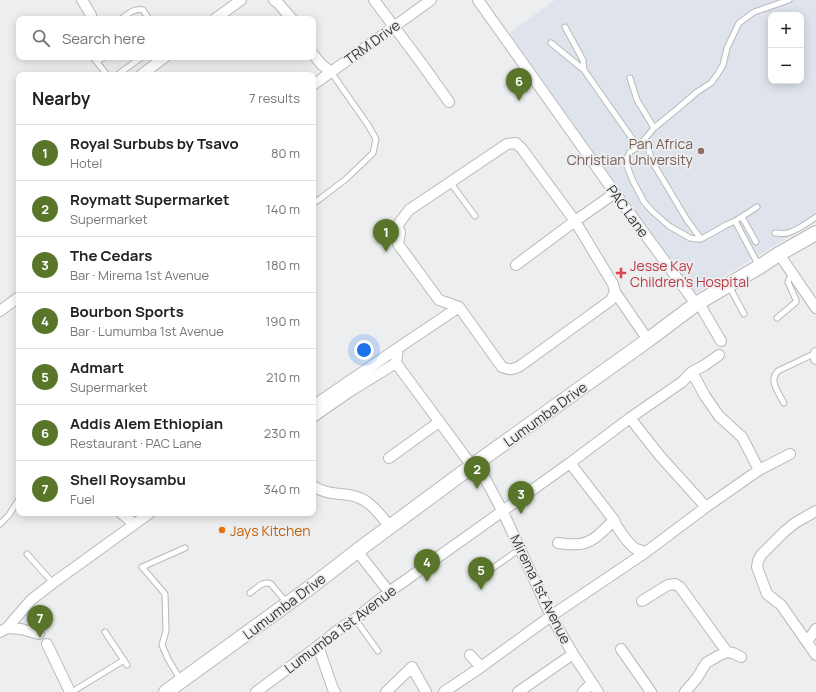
<!DOCTYPE html>
<meta charset="utf-8">
<style>
body{margin:0;font-family:Manrope,sans-serif;background:#f6f6f6;color:#222}
.controls{position:absolute;right:12px;top:12px;display:grid;overflow:hidden;border-radius:8px;box-shadow:0 2px 10px #0003}
.controls button{width:36px;height:36px;display:grid;place-items:center;padding:0;border:0;border-bottom:1px solid #e0e0e0;background:#fff;color:#222;font:20px sans-serif}
.you{position:absolute;left:364px;top:350px;width:14px;height:14px;margin:-10px;border:3px solid #fff;border-radius:50%;background:#1a73e8;box-shadow:0 0 0 6px #1a73e833}
.badge{display:grid;place-items:center;width:26px;height:26px;border-radius:50%;background:#58752a;color:#fff;font-size:13px;font-weight:700}
.pin{position:absolute;translate:-50% -33px;filter:drop-shadow(0 1px 2px #0008)}
.pin::after{content:'';position:absolute;top:21px;width:14px;height:12px;background:inherit;clip-path:polygon(0 0,100% 0,50% 100%)}
.list{margin:0;padding:0;list-style:none}
h2{display:flex;justify-content:space-between;align-items:center;height:52px;margin:0;padding:0 16px;font-size:17px}
h2 small{font-size:13px;font-weight:400;color:#767676}
.list li{display:grid;grid-template-columns:26px 1fr auto;gap:12px;align-items:center;box-sizing:border-box;height:56px;padding:0 16px;border-top:1px solid #e0e0e0}
.list b{display:block;font-size:15px;white-space:nowrap}
.list p{margin:0;font-size:13px;white-space:nowrap;color:#767676}
.list em{font-size:13px;font-style:normal;color:#767676}
.icon{flex:none;width:22px;height:22px;fill:none;stroke:currentColor;stroke-width:2;stroke-linecap:round;stroke-linejoin:round}
.map{position:relative;flex:none;width:816px;height:692px;overflow:hidden}
.search{position:absolute;background:#fff;box-shadow:0 2px 10px #0003;left:16px;top:16px;width:300px;height:44px;display:flex;align-items:center;gap:10px;box-sizing:border-box;padding:0 14px;border-radius:8px;color:#767676;font-size:15px}
.panel{position:absolute;background:#fff;box-shadow:0 2px 10px #0003;left:16px;top:72px;width:300px;height:444px;border-radius:8px}
.map>svg:first-child{display:block}
.built{fill:#dfe3ec;fill-rule:evenodd}
.lines{fill:none;stroke-linecap:round;stroke-linejoin:round}
.lane-casing{stroke:#b8b9bc;stroke-width:7}
.street-casing{stroke:#b8b9bc;stroke-width:12}
.secondary-casing{stroke:#b8b9bc;stroke-width:16}
.lane{stroke:#fff;stroke-width:5}
.street{stroke:#fff;stroke-width:10}
.secondary{stroke:#fff;stroke-width:14}
.education-dot{fill:#8d6e63;stroke:#edeef0;stroke-width:1.5}
.health-dot{fill:#e0444e;stroke:#edeef0;stroke-width:1.5}
.food-dot{fill:#e8710a;stroke:#edeef0;stroke-width:1.5}
.labels{text-anchor:middle;dominant-baseline:central;stroke-width:3.5;stroke-linejoin:round;paint-order:stroke}
.street-label{font-size:14px;fill:#373738;stroke:#edeef0}
.education-label{font-size:14px;fill:#785e54;stroke:#edeef0;text-anchor:end}
.health-label{font-size:14px;fill:#be3a42;stroke:#edeef0;text-anchor:start}
.food-label{font-size:14px;fill:#c56008;stroke:#edeef0;text-anchor:start}
</style>
<div class="map">
<svg width="816" height="692" viewBox="0 0 816 692">
<rect width="100%" height="100%" fill="#edeef0"/>
<path class="built" d="M 555,0 L 816,0 L 816,221 L 691,296 L 504,37 ZM 771,15 L 801,15 L 801,81 L 771,81 Z"/>
<g class="lines">
<defs>
<path id="lane" d="M 121,19 C 128,14 134,8 143,10 L 149,19
M 565,27 L 583,60 L 584,70 L 638,147
M 551,43 L 584,70
M 93,57 L 107,75
M 97,62 L 104,57
M 117,75 L 142,57
M 630,78 L 637,100 L 654,128
M 645,139 L 653,163 L 687,220 L 701,239
M 450,182 L 475,216
M 317,201 L 346,179 L 373,153 L 376,139 L 368,125 L 331,72
M 757,207 L 735,221 L 726,225 L 714,232 L 701,239 L 696,239 L 690,238 L 669,226 L 652,211 L 644,202 L 633,181 L 627,166 L 627,158 L 630,152 L 638,147 L 654,128 L 676,110 L 697,92 L 711,83 L 717,75 L 723,65 L 727,48 L 739,23 L 754,12 L 789,0
M 742,217 L 756,242
M 735,221 L 759,266
M 775,233 C 779,233 784,234 788,233 C 797,230 809,222 816,217
M 729,286 L 744,314
M 777,318 L 796,302 L 796,300 L 788,282 L 789,279 L 794,274
M 784,403 C 779,393 768,381 778,371 L 816,353
M 0,524 L 9,515 L 19,499
M 27,554 L 53,583
M 480,577 L 520,549
M 250,593 C 256,589 263,580 271,584 L 287,603
M 355,619 L 378,651
M 105,632 L 127,665
M 180,679 L 168,659 L 162,645 L 166,631 L 165,594 L 142,567 L 185,548
M 72,692 L 124,660"/>
<path id="street" d="M 82,0 L 91,15
M 274,0 L 278,3 L 292,19
M 374,0 L 422,64 L 449,102
M 478,0 L 615,193 L 696,304
M 215,19 L 241,0
M 313,54 L 321,64 L 331,72
M 141,75 L 165,57
M 313,85 L 431,0
M 516,143 L 522,149 L 575,221 L 613,284 L 615,292 L 611,300 L 520,366 C 513,370 509,370 502,367 L 459,307 L 439,300 L 398,244 L 400,232 L 397,226 L 409,210 L 507,144 Z
M 779,254 L 816,308
M 516,265 L 575,221 L 615,193
M 615,292 L 648,340
M 699,302 L 704,312 L 721,341
M 0,311 L 19,297
M 398,348 L 396,363 L 472,466 L 479,469 L 481,471 L 503,512 L 551,616 L 573,654 L 598,692
M 816,353 L 816,359
M 692,372 L 705,396 L 719,416 L 742,437 L 759,470
M 313,406 L 398,348 L 459,307
M 313,417 L 349,392 L 396,363
M 630,418 L 660,456 L 706,507 L 759,470 L 790,454
M 389,458 L 439,422
M 570,463 L 614,520 C 617,528 629,545 636,549 C 639,550 643,551 646,552
M 313,486 C 325,494 336,493 349,495 C 369,498 378,512 390,527
M 816,511 L 795,523 L 784,532 L 761,555 L 758,561 L 757,567 L 767,594 L 781,605 L 816,655
M 121,513 L 134,524
M 558,543 C 566,544 573,545 580,544 C 594,542 604,530 614,520
M 357,551 L 389,592
M 642,601 L 668,585 L 675,584 L 680,587 L 727,652
M 7,628 L 21,629 L 39,634
M 0,632 L 7,628 L 31,600 L 53,583 L 150,513
M 807,642 L 816,629
M 47,644 L 70,692
M 318,646 L 333,689 L 335,692
M 621,649 L 651,692
M 470,655 L 481,667
M 256,692 L 318,646 L 342,627 L 355,619 L 389,592 L 570,463 L 630,418 L 682,382 L 692,372 L 705,365 L 719,355
M 386,692 L 412,667 L 426,692
M 444,692 L 481,667 L 551,616 L 646,552 L 706,507
M 518,692 L 573,654
M 583,692 L 592,683
M 685,692 L 697,678 L 706,663 L 718,656 L 727,652 L 733,653 L 741,657"/>
<path id="secondary" d="M 166,692 L 312,586 L 357,551 L 472,466 L 648,340 L 696,304 L 759,267 L 779,254 L 816,233"/>
</defs>
<use href="#lane" class="lane-casing"/>
<use href="#street" class="street-casing"/>
<use href="#secondary" class="secondary-casing"/>
<use href="#lane" class="lane"/>
<use href="#street" class="street"/>
<use href="#secondary" class="secondary"/>
</g>
<circle class="education-dot" cx="701" cy="151" r="4"/>
<path class="health-dot" d="M619 267h4v4h4v4h-4v4h-4v-4h-4v-4h4z"/>
<circle class="food-dot" cx="222" cy="530" r="4"/>
<g class="labels">
<g class="street-label">
<text transform="translate(372 42) rotate(-36)">TRM Drive</text>
<text transform="translate(628 211) rotate(54)">PAC Lane</text>
<text transform="translate(545 414) rotate(-36)">Lumumba Drive</text>
<text transform="translate(541 589) rotate(64)">Mirema 1st Avenue</text>
<text transform="translate(284 606) rotate(-37)">Lumumba Drive</text>
<text transform="translate(340 629) rotate(-37)">Lumumba 1st Avenue</text>
</g>
<g class="education-label">
<text x="693" y="143">Pan Africa<tspan x="693" dy="16">Christian University</tspan></text>
</g>
<g class="health-label">
<text x="630" y="265">Jesse Kay<tspan x="630" dy="16">Children's Hospital</tspan></text>
</g>
<g class="food-label">
<text x="230" y="530">Jays Kitchen</text>
</g>
</g>
</svg>
<div class="controls">
<button>+</button>
<button>−</button>
</div>
<div class="you"></div>
<div class="pin badge" style="left:386px;top:252px">1</div>
<div class="pin badge" style="left:477px;top:489px">2</div>
<div class="pin badge" style="left:521px;top:514px">3</div>
<div class="pin badge" style="left:427px;top:582px">4</div>
<div class="pin badge" style="left:481px;top:590px">5</div>
<div class="pin badge" style="left:519px;top:101px">6</div>
<div class="pin badge" style="left:40px;top:638px">7</div>
<div class="search"><svg class="icon" aria-label="search" viewBox="0 0 24 24"><circle cx="10" cy="10" r="6"/><path d="M15 15l6 6"/></svg>Search here</div>
<section class="panel">
<h2>Nearby<small>7 results</small></h2>
<ul class="list">
<li><span class="badge">1</span><div><b>Royal Surbubs by Tsavo</b><p>Hotel</p></div><em>80 m</em></li>
<li><span class="badge">2</span><div><b>Roymatt Supermarket</b><p>Supermarket</p></div><em>140 m</em></li>
<li><span class="badge">3</span><div><b>The Cedars</b><p>Bar · Mirema 1st Avenue</p></div><em>180 m</em></li>
<li><span class="badge">4</span><div><b>Bourbon Sports</b><p>Bar · Lumumba 1st Avenue</p></div><em>190 m</em></li>
<li><span class="badge">5</span><div><b>Admart</b><p>Supermarket</p></div><em>210 m</em></li>
<li><span class="badge">6</span><div><b>Addis Alem Ethiopian</b><p>Restaurant · PAC Lane</p></div><em>230 m</em></li>
<li><span class="badge">7</span><div><b>Shell Roysambu</b><p>Fuel</p></div><em>340 m</em></li>
</ul>
</section>
</div>
